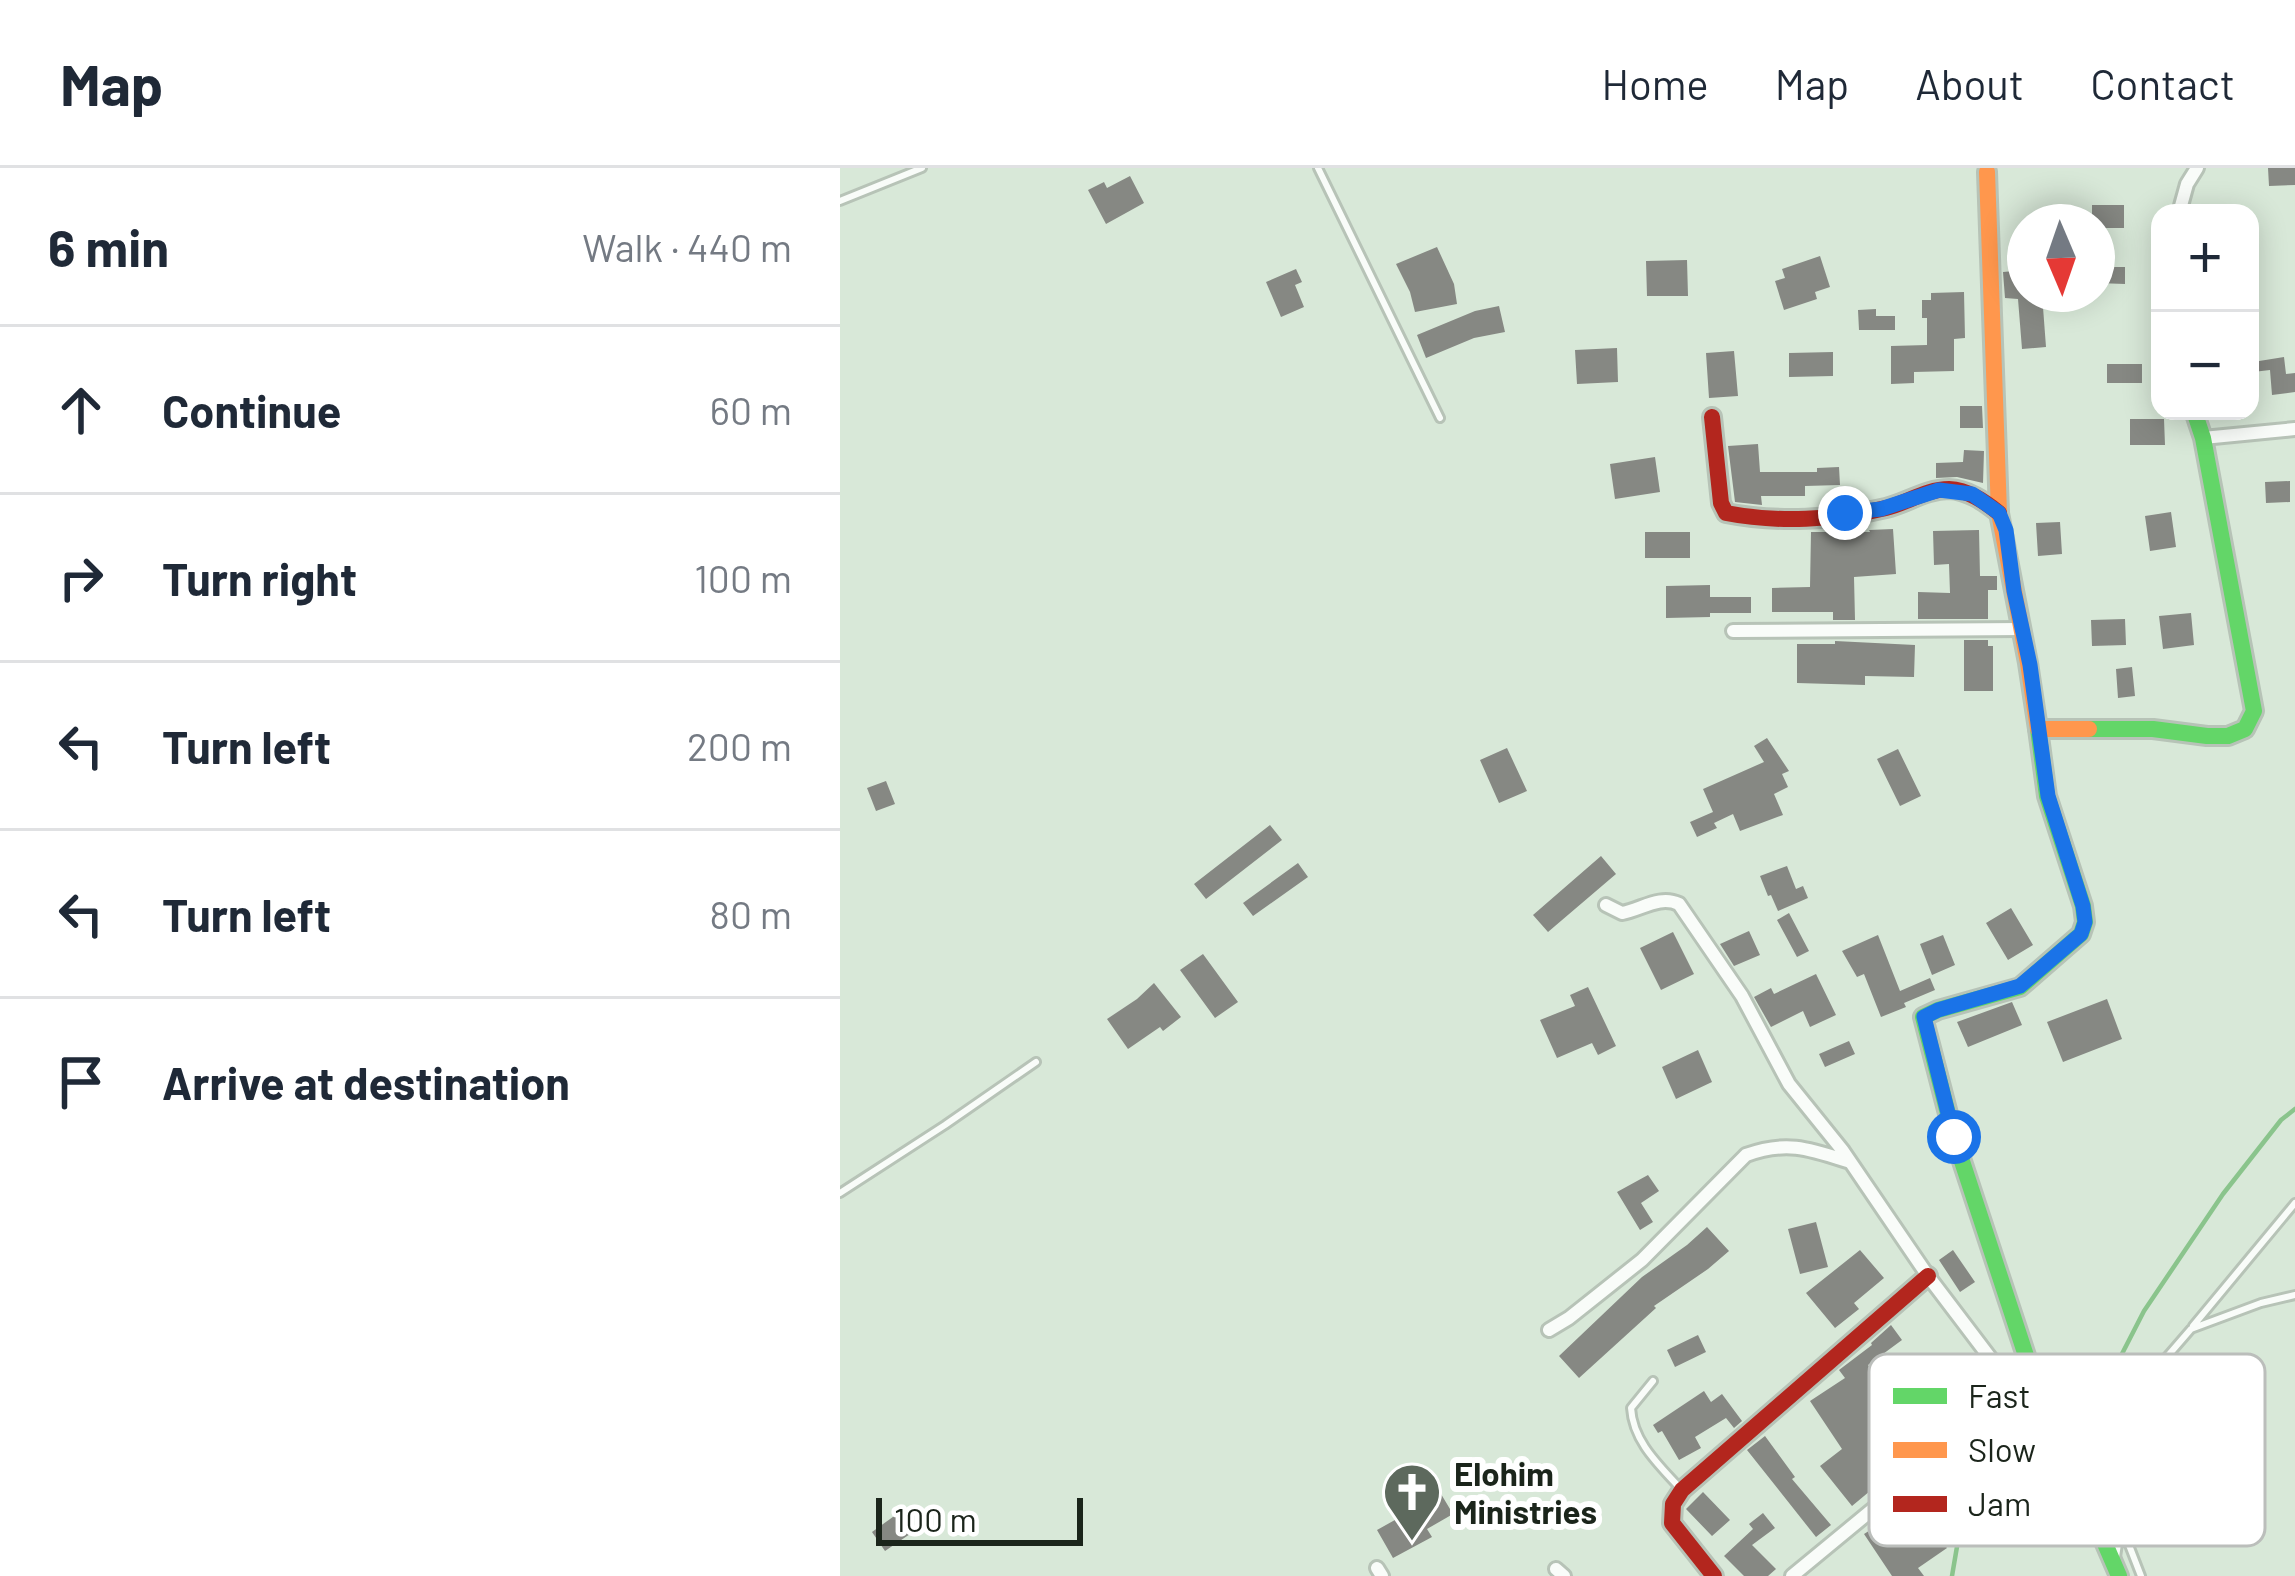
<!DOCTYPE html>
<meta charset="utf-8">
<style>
body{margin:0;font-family:Barlow,sans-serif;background:#f2f2f3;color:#1f2937}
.controls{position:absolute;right:36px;top:36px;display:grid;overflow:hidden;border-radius:24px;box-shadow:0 6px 30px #0003}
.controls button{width:108px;height:108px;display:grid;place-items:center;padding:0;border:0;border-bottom:3px solid #e0e1e3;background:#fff;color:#1f2937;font:60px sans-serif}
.compass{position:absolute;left:1167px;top:36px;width:108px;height:108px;border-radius:50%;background:#fff;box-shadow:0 6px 30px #0003;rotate:178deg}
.scale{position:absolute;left:36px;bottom:30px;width:207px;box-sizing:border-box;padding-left:12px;border:6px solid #1b251b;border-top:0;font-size:33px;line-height:42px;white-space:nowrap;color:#1b251b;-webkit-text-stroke:9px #fff;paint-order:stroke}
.stop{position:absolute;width:36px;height:36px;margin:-27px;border:9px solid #1a73e8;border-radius:50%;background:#fff}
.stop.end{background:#1a73e8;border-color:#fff;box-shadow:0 3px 12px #0008}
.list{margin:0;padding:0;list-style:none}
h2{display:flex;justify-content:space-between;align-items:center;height:156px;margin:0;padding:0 48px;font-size:51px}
h2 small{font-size:39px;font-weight:400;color:#747a83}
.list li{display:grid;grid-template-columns:78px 1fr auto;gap:36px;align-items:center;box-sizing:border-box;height:168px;padding:0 48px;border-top:3px solid #e0e1e3}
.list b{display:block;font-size:45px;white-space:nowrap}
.list em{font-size:39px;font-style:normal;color:#747a83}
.icon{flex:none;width:66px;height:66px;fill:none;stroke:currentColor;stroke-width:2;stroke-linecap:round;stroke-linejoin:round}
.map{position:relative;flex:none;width:1455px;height:1408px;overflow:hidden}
header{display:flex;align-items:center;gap:72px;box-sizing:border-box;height:168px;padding:0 60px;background:#fff;border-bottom:3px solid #e0e1e3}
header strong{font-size:57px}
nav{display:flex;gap:66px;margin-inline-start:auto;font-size:42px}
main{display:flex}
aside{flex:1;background:#fff}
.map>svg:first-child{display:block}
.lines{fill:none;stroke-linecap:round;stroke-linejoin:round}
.stream{stroke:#8ac48c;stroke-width:4.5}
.building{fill:#868883}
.lane-casing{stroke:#b7c3b7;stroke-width:12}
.street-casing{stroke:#b7c3b7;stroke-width:18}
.fast-casing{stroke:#b7c3b7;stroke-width:22}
.slow-casing{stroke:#b7c3b7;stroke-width:22}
.jam-casing{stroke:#b7c3b7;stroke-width:22}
.lane{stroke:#f9fcf9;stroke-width:6}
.street{stroke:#f9fcf9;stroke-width:12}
.fast{stroke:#63d668;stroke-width:16}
.slow{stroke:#ff974d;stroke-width:16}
.jam{stroke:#b3261e;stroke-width:16}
.route{stroke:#1a73e8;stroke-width:15}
.labels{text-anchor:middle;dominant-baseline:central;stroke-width:12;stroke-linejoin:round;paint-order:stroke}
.poi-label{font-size:33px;font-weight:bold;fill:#1b251b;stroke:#fff;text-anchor:start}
.key{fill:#fff;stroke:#bbbebb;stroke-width:3}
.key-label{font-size:33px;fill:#1b251b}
</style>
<header>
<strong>Map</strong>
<nav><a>Home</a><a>Map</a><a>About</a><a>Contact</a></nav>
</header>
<main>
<aside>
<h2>6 min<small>Walk · 440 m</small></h2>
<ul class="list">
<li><svg class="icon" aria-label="ahead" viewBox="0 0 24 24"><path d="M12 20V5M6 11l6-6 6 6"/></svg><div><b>Continue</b></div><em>60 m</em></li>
<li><svg class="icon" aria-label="right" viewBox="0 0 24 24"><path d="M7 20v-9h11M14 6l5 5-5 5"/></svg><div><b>Turn right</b></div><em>100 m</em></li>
<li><svg class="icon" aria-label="left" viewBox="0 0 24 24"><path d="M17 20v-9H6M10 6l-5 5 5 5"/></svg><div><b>Turn left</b></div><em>200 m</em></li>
<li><svg class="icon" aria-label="left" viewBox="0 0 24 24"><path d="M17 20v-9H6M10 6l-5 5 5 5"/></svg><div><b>Turn left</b></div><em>80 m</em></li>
<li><svg class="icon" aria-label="arrive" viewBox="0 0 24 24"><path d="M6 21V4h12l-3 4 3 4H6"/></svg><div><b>Arrive at destination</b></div></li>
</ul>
</aside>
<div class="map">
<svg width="1455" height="1408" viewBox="0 0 1455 1408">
<rect width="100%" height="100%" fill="#d8e8d8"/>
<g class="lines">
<path class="stream" d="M 1222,1261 L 1267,1215 L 1304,1143 L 1383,1026 L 1441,952 L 1455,941
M 1112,1408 L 1119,1367 L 1150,1345 L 1207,1281"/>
</g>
<path class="building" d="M 1428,0 L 1455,0 L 1455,17 L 1429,18 Z
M 290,8 L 304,35 L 266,56 L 248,22 L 264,14 L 267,20 Z
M 1252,37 L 1284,37 L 1284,60 L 1257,60 L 1257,54 L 1252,54 Z
M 597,79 L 614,116 L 617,136 L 575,144 L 570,124 L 556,96 Z
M 980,88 L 990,119 L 975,124 L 977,131 L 944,142 L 935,113 L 945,110 L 942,101 Z
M 847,92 L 848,128 L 807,128 L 806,93 Z
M 1257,99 L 1285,99 L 1285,116 L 1257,115 Z
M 456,101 L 462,114 L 455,117 L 464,139 L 441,149 L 426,114 Z
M 1185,102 L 1185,126 L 1202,126 L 1206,179 L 1182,181 L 1178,131 L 1165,130 L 1163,104 Z
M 1124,124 L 1125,170 L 1114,171 L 1114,203 L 1074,204 L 1074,215 L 1051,216 L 1051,178 L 1087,177 L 1087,150 L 1082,150 L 1082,132 L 1091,132 L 1091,125 Z
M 659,138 L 665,164 L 634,170 L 586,190 L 577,167 L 635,143 Z
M 1036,141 L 1036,148 L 1055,148 L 1055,162 L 1019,162 L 1018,142 Z
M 777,180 L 778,214 L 737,216 L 735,182 Z
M 894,183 L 898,228 L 869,230 L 866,185 Z
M 993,184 L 993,208 L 949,209 L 949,185 Z
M 1444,189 L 1446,206 L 1455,205 L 1455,224 L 1432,227 L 1430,202 L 1413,204 L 1413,194 Z
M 1267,196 L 1302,196 L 1302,215 L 1267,215 Z
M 1120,238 L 1142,238 L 1143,260 L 1120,260 Z
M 1290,251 L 1324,251 L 1325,277 L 1290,277 Z
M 918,276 L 920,304 L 977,304 L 977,300 L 999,299 L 1000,317 L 965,318 L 965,328 L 921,328 L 922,337 L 895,334 L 888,278 Z
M 1124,282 L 1144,283 L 1143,315 L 1117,309 L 1096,310 L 1096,295 L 1123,294 Z
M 815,289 L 820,324 L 775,331 L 770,296 Z
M 1450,313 L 1450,334 L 1426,335 L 1425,314 Z
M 1331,344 L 1336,379 L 1310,383 L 1305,348 Z
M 1220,354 L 1222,386 L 1198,388 L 1196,355 Z
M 1053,361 L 1056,406 L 1014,409 L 1015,452 L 993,452 L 993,444 L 932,444 L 932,420 L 970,419 L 971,364 L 1030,364 L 1029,362 Z
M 1139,362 L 1140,408 L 1157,408 L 1157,422 L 1148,422 L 1148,451 L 1078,451 L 1078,424 L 1110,425 L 1109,396 L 1094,397 L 1093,363 Z
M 805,364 L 850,364 L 850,390 L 805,390 Z
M 870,417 L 870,429 L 911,429 L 911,445 L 870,445 L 870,449 L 826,450 L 826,418 Z
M 1351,445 L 1354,477 L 1323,481 L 1319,448 Z
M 1285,451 L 1286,477 L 1252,478 L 1251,452 Z
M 1124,472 L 1148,472 L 1148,478 L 1153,478 L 1153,523 L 1124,523 Z
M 995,473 L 1075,477 L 1074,509 L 1025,508 L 1025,517 L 957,515 L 957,476 L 995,476 Z
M 1292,499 L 1295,528 L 1278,530 L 1276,501 Z
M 927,570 L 949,603 L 942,606 L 948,619 L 934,626 L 943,647 L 900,663 L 893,646 L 874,655 L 877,660 L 857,669 L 850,654 L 873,644 L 863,621 L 924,594 L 914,578 Z
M 667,580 L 687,623 L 659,635 L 640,592 Z
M 1058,581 L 1081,628 L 1060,638 L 1037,591 Z
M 46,613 L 55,636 L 36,643 L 27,620 Z
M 430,657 L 442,672 L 366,731 L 354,716 Z
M 761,688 L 776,706 L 708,764 L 693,747 Z
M 458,695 L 468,709 L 413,748 L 403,735 Z
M 947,698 L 956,721 L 963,718 L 968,730 L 938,743 L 931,727 L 928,728 L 920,708 Z
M 1171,740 L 1193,777 L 1168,792 L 1146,755 Z
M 949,745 L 969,783 L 957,789 L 937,752 Z
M 909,763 L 920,787 L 894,798 L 880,776 Z
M 833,764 L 854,806 L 821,822 L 800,780 Z
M 1038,767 L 1060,823 L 1090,810 L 1095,822 L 1064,835 L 1066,839 L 1041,849 L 1024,806 L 1017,809 L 1002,783 Z
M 1103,767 L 1115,797 L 1092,807 L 1080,776 Z
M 363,786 L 398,834 L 375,850 L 340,802 Z
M 976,806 L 996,847 L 970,859 L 963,843 L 931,859 L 914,829 L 931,820 L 934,826 Z
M 314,815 L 341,849 L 323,863 L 320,859 L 288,881 L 267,851 L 297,831 Z
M 748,819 L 776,878 L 758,887 L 752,875 L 717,890 L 700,852 L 735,838 L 730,827 Z
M 1267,831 L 1282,871 L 1223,894 L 1207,854 Z
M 1172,834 L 1182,857 L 1128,879 L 1117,854 Z
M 1009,873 L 1015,886 L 985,899 L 979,886 Z
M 858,882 L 872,914 L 836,931 L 822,899 Z
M 808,1007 L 819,1023 L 801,1035 L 813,1054 L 800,1062 L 777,1024 Z
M 976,1054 L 988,1099 L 960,1106 L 948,1061 Z
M 867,1059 L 889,1083 L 868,1101 L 814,1138 L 816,1140 L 739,1210 L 719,1188 L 802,1109 L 847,1077 Z
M 1020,1082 L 1044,1110 L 1014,1135 L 1019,1141 L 995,1160 L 966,1125 Z
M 1113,1082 L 1135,1114 L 1120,1124 L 1099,1092 Z
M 1051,1157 L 1062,1172 L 1028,1197 L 1052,1231 L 1080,1210 L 1111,1250 L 1048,1295 L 1054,1303 L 1012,1338 L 980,1298 L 1002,1281 L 970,1233 L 1005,1210 L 999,1202 L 1032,1177 L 1031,1175 Z
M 858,1167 L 866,1184 L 835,1199 L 827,1182 Z
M 864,1223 L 871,1234 L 882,1226 L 902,1253 L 894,1260 L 886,1250 L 855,1269 L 861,1280 L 839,1292 L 822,1263 L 818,1265 L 813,1257 Z
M 925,1268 L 955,1309 L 952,1311 L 991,1357 L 976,1369 L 907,1282 Z
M 591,1316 L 597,1328 L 601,1326 L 613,1346 L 587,1361 L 592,1369 L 553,1390 L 537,1362 L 587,1334 L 580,1321 Z
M 863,1324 L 890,1352 L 872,1368 L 846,1341 Z
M 1075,1334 L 1107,1380 L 1078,1400 L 1084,1408 L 1052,1408 L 1024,1366 Z
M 923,1345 L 935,1360 L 912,1377 L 936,1401 L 928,1408 L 904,1408 L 884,1388 L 913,1361 L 909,1356 Z
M 57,1346 L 70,1366 L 45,1383 L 32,1364 Z"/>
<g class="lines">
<defs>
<path id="lane" d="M 478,0 L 600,250
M 0,33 L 82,0
M 0,1025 L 105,957 L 196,894
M 1353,1158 L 1455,1035
M 813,1213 L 791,1240 C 793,1273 818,1296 839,1319
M 1282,1359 L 1301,1408
M 1276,1389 L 1281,1356 L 1279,1305 L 1292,1248 L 1319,1198 L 1351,1161 L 1421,1135 L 1455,1127"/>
<path id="street" d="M 1339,45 L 1347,16 L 1357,0
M 1363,270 L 1455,261
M 893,463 L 1182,461
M 766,737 L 782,745 C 802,741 820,727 839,736 L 902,828 L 949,916 L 1003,983 L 1088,1108 L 1154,1195 L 1167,1203 L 1193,1209
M 709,1162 L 729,1150 L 802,1092 L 906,987 C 947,972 970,981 1010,994
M 537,1400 L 542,1408
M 716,1401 L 724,1408
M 952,1408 L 1193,1209"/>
<path id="fast" d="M 1198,561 L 1207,628 L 1243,738 L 1245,754 L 1241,766 L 1180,819 L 1098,842 L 1083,849 L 1114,969 L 1193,1209 L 1279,1408
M 1249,561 L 1313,561 L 1367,568 L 1388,568 L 1405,561 L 1414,543 L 1363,270 L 1354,243"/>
<path id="slow" d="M 1147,4 L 1159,345 L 1188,495 L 1198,561 L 1249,561"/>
<path id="jam" d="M 872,249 L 881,335 L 886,345 C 936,355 996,352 1046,340 C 1067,335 1086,321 1109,321 C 1128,322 1144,333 1159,345
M 874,1408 L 832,1355 L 833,1336 L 842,1322 L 1088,1108"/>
</defs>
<use href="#lane" class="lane-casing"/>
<use href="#street" class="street-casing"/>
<use href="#fast" class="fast-casing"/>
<use href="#slow" class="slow-casing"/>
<use href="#jam" class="jam-casing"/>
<use href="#lane" class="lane"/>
<use href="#street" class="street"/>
<use href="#fast" class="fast"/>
<use href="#slow" class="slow"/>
<use href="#jam" class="jam"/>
</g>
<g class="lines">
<path class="route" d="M 1005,345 L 1041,341 L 1099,322 L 1132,326 L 1159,345 L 1166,362 L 1174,423 L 1190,497 L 1208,628 L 1243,738 L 1245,754 L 1241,766 L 1180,818 L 1098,842 L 1084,849 L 1114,969"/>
</g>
<defs>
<symbol id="church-pin" viewBox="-11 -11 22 30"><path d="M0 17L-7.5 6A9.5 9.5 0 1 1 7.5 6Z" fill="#5d695d" stroke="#fff"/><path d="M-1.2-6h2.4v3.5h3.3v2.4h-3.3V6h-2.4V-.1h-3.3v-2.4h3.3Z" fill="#fff"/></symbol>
</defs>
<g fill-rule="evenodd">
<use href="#church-pin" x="539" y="1291" width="66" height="90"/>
</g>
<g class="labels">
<g class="poi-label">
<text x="614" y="1305">Elohim<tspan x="614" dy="38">Ministries</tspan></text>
</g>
</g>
<rect x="1029" y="1186" width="396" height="192" rx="18" class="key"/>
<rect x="1053" y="1220" width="54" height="16" fill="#63d668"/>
<rect x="1053" y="1274" width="54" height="16" fill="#ff974d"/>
<rect x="1053" y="1328" width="54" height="16" fill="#b3261e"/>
<g class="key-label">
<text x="1128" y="1240">Fast</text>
<text x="1128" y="1294">Slow</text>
<text x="1128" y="1348">Jam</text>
</g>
</svg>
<div class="controls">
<button>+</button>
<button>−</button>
</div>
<svg class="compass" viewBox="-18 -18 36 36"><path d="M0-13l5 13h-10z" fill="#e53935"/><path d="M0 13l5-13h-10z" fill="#747a83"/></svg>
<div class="scale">100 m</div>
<div class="stop" style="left:1114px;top:969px"></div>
<div class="stop end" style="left:1005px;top:345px"></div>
</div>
</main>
